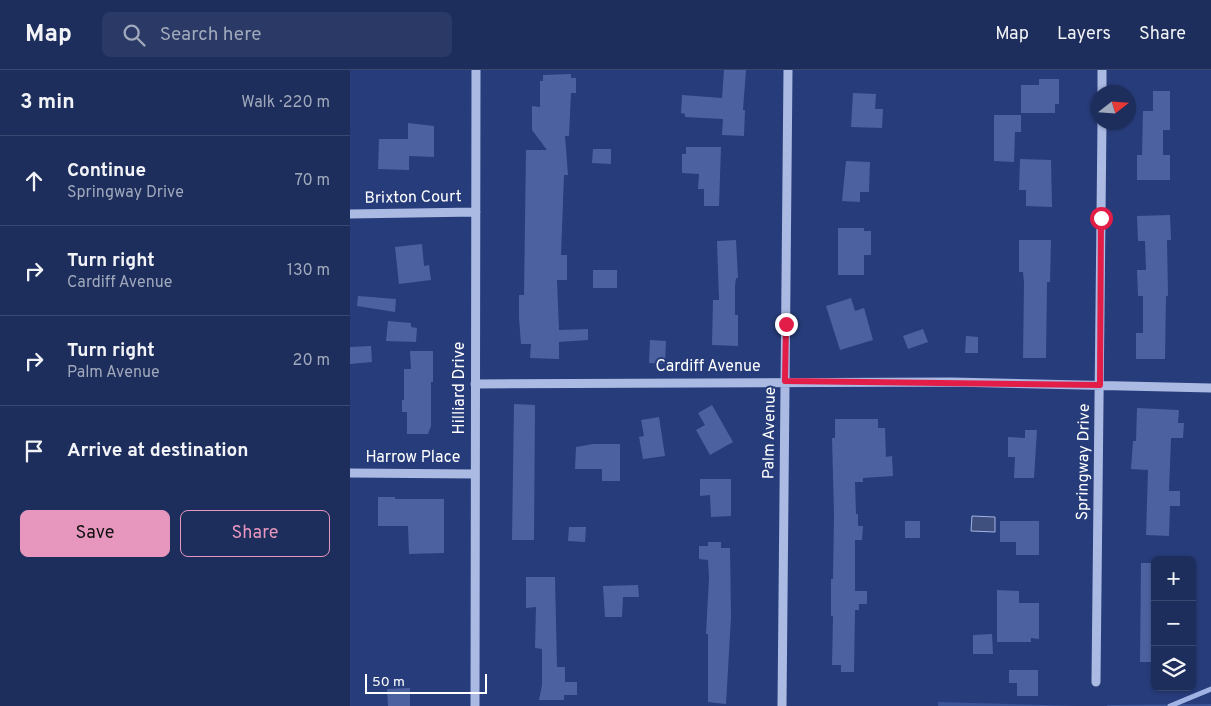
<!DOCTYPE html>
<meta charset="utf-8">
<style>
body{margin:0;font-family:Overpass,sans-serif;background:#2a3965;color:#f1f3f6}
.controls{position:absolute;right:15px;bottom:15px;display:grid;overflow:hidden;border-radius:8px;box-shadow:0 1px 4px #0004}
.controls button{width:45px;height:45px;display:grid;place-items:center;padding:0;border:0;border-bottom:1px solid #3b4972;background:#1d2d5c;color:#f1f3f6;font:25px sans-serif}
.compass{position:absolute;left:741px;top:15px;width:45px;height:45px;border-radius:50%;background:#1d2d5c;box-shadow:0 1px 4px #0004;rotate:73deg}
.scale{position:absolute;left:15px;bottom:12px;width:122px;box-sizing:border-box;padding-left:5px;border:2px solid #fff;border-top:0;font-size:14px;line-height:18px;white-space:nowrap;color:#fff;-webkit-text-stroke:4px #273c7a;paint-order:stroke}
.stop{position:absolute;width:15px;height:15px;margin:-11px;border:4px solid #e11d48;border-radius:50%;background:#fff}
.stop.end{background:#e11d48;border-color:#fff;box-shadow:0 1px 5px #0008}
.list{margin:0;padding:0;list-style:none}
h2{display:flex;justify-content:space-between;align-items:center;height:65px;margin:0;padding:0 20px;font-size:21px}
h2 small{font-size:16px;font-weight:400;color:#a0a8bb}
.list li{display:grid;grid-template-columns:32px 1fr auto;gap:15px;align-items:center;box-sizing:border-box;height:90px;padding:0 20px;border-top:1px solid #3b4972}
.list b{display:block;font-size:19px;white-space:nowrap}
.list p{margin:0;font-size:16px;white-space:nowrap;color:#a0a8bb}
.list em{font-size:16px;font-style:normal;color:#a0a8bb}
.actions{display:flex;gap:10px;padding:15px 20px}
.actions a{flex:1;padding:11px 0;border:1px solid #e797bd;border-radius:8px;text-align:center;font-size:18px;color:#e797bd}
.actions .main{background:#e797bd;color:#111}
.icon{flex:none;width:28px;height:28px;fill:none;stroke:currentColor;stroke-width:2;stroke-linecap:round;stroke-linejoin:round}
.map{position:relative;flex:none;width:861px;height:636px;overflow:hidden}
header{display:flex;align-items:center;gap:30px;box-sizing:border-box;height:70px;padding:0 25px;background:#1d2d5c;border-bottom:1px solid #3b4972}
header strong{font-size:24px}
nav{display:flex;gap:28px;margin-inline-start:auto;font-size:18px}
.search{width:350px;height:45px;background:#2a3965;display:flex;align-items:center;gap:12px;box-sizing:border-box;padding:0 18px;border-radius:8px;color:#a0a8bb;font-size:19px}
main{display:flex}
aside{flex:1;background:#1d2d5c}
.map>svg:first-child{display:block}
.green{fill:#3b5397}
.water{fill:#40507e;stroke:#a0b3e4}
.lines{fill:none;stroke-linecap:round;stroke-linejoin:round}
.stream{stroke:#a0b3e4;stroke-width:5}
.building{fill:#4c62a0}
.minor{stroke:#abbae3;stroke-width:9}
.route{stroke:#e11d48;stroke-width:6}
.labels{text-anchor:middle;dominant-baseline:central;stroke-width:4;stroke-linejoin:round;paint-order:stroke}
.street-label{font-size:16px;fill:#fff;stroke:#273c7a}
</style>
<header>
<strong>Map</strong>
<div class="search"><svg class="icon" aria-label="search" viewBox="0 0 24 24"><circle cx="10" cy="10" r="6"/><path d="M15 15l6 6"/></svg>Search here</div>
<nav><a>Map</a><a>Layers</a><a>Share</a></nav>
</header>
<main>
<aside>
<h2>3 min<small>Walk · 220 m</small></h2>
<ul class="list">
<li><svg class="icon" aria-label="ahead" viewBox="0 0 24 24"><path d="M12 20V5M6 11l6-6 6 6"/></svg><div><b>Continue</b><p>Springway Drive</p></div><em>70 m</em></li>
<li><svg class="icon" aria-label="right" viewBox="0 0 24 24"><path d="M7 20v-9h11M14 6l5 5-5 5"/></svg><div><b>Turn right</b><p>Cardiff Avenue</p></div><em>130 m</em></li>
<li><svg class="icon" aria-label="right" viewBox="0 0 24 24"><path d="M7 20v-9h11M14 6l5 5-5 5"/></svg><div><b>Turn right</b><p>Palm Avenue</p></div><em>20 m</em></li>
<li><svg class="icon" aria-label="arrive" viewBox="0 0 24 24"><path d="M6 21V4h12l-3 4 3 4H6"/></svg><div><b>Arrive at destination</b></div></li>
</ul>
<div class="actions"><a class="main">Save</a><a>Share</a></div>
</aside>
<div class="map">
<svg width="861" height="636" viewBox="0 0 861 636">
<rect width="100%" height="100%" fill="#273c7a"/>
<path class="green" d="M 588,632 L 728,636 L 588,636 Z
M 861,634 L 861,636 L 757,636 L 757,635 Z"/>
<path class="water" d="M 622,446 L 645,447 L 645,462 L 621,461 Z"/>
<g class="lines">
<path class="stream" d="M 820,636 L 861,619"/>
</g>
<path class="building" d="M 374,0 L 396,0 L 393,40 L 395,40 L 394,66 L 372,65 L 373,49 L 335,47 L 335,44 L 331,43 L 332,25 L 372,28 Z
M 221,4 L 221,8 L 226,8 L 226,23 L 221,23 L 219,66 L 215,66 L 218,105 L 214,105 L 211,185 L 217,185 L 217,210 L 207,210 L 209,260 L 238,259 L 238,270 L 209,272 L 209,289 L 180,288 L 181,274 L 171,274 L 169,248 L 169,225 L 174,225 L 176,80 L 197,80 L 182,60 L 182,36 L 190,37 L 190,11 L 193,11 L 193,5 Z
M 689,9 L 709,9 L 709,34 L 705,34 L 705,43 L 671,43 L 671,15 L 689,15 Z
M 803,21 L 820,21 L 820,60 L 813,60 L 813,85 L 820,85 L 820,110 L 787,110 L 787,85 L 792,85 L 793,41 L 803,41 Z
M 503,23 L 526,24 L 525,39 L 533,39 L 532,58 L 501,57 Z
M 644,45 L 671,45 L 671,62 L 665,62 L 664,92 L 644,91 Z
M 58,53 L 84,56 L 84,87 L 59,86 L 59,100 L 28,99 L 29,69 L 58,69 Z
M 336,77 L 371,77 L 369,136 L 354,136 L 354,119 L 348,119 L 349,104 L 332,103 L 332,84 L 336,84 Z
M 243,79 L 261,79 L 261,94 L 242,93 Z
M 670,89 L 701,90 L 702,137 L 676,136 L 676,120 L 669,120 Z
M 496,91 L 520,92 L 519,122 L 510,122 L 510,132 L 492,131 Z
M 820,145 L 821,170 L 817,170 L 818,226 L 816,226 L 815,289 L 786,289 L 786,263 L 793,263 L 793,226 L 788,226 L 787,200 L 796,200 L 795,171 L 788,171 L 787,146 Z
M 488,158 L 514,158 L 514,161 L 521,161 L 521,185 L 514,185 L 514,205 L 488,205 Z
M 386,170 L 388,208 L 386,208 L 385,216 L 385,245 L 388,245 L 388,276 L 362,275 L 363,230 L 369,230 L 367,171 Z
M 669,170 L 701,170 L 700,212 L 697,212 L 696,288 L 673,288 L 674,212 L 673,202 L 669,202 Z
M 72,174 L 74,196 L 79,195 L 81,210 L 49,214 L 45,177 Z
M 243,200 L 267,200 L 267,218 L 243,218 Z
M 8,226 L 46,229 L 45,242 L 7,236 Z
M 501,228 L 505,241 L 514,238 L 523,270 L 490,280 L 476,236 Z
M 38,251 L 61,253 L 61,257 L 67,258 L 66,272 L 36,271 Z
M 573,259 L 578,272 L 558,279 L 553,266 Z
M 616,266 L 628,267 L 628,283 L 615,283 Z
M 300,270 L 316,271 L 315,294 L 299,293 Z
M 21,276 L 22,292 L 0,294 L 0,277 Z
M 60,281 L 83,281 L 83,312 L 81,312 L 81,356 L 78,364 L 57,364 L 57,342 L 52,342 L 52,330 L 54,330 L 54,299 L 61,299 Z
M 164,334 L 185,335 L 184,470 L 162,470 Z
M 362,335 L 383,372 L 360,385 L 346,360 L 355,355 L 348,343 Z
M 787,338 L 829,340 L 828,353 L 834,353 L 833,368 L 821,368 L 819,421 L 830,421 L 830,436 L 820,436 L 819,466 L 796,465 L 798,400 L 781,399 L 783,371 L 786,371 Z
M 309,347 L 315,386 L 293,389 L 289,367 L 294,366 L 291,350 Z
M 485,349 L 528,349 L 528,358 L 535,358 L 536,387 L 542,386 L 543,406 L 513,408 L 513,412 L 505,412 L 506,444 L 508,444 L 508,456 L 513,456 L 512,470 L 505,470 L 505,521 L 517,521 L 517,534 L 509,534 L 509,540 L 505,540 L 504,602 L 491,602 L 491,595 L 482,595 L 483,546 L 481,546 L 481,509 L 483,509 L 484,444 L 482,368 L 485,368 Z
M 675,360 L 687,360 L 684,408 L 664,408 L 665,387 L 658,387 L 658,367 L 675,368 Z
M 243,374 L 270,374 L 270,411 L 252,411 L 252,399 L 225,399 L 226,377 Z
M 350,409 L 381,409 L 381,446 L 361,447 L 360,425 L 350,426 Z
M 28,427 L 45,427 L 45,429 L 94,429 L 94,483 L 59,484 L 58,456 L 28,456 Z
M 555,451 L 570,451 L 570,468 L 555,468 Z
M 650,451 L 689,451 L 689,485 L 666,485 L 666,472 L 650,472 Z
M 219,457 L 236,457 L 235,472 L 218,471 Z
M 358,472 L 371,472 L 371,478 L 380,478 L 381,547 L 376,634 L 358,632 L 358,564 L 356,564 L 359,508 L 358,490 L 349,489 L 349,476 L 358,476 Z
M 791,493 L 805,493 L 805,592 L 790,592 Z
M 176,507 L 205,507 L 207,597 L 215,597 L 215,612 L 227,612 L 227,625 L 214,625 L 214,630 L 189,630 L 192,615 L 192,579 L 185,578 L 186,537 L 176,538 Z
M 288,515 L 289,527 L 273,527 L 272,547 L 255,547 L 253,516 Z
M 647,520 L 669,521 L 669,533 L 689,533 L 689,569 L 681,568 L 681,572 L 647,572 Z
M 642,564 L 643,584 L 623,584 L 623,565 Z
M 659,600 L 688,600 L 688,626 L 667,626 L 667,613 L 659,613 Z
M 60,618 L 60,636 L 38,636 L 37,619 Z"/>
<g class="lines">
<path class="minor" d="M 752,22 L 752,0
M 0,144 L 126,142
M 125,314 L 602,312 L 861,318
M 0,403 L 125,404
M 746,612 L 752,52
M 125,636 L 126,0
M 432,636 L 438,0"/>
</g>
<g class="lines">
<path class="route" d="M 436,254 L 435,311 L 750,315 L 751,148"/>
</g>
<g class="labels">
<g class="street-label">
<text transform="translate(63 128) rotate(-1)">Brixton Court</text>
<text x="358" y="297">Cardiff Avenue</text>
<text transform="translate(110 318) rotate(-90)">Hilliard Drive</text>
<text transform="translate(420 363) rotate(-89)">Palm Avenue</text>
<text x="63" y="388">Harrow Place</text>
<text transform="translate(734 392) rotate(-89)">Springway Drive</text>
</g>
</g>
</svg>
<div class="controls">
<button>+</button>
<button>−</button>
<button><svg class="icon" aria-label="layers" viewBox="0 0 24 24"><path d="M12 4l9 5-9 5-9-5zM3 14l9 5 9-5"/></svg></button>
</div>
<svg class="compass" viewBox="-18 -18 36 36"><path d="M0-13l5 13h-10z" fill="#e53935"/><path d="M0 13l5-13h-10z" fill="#a0a8bb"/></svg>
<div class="scale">50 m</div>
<div class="stop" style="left:751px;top:148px"></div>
<div class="stop end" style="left:436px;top:254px"></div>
</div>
</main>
